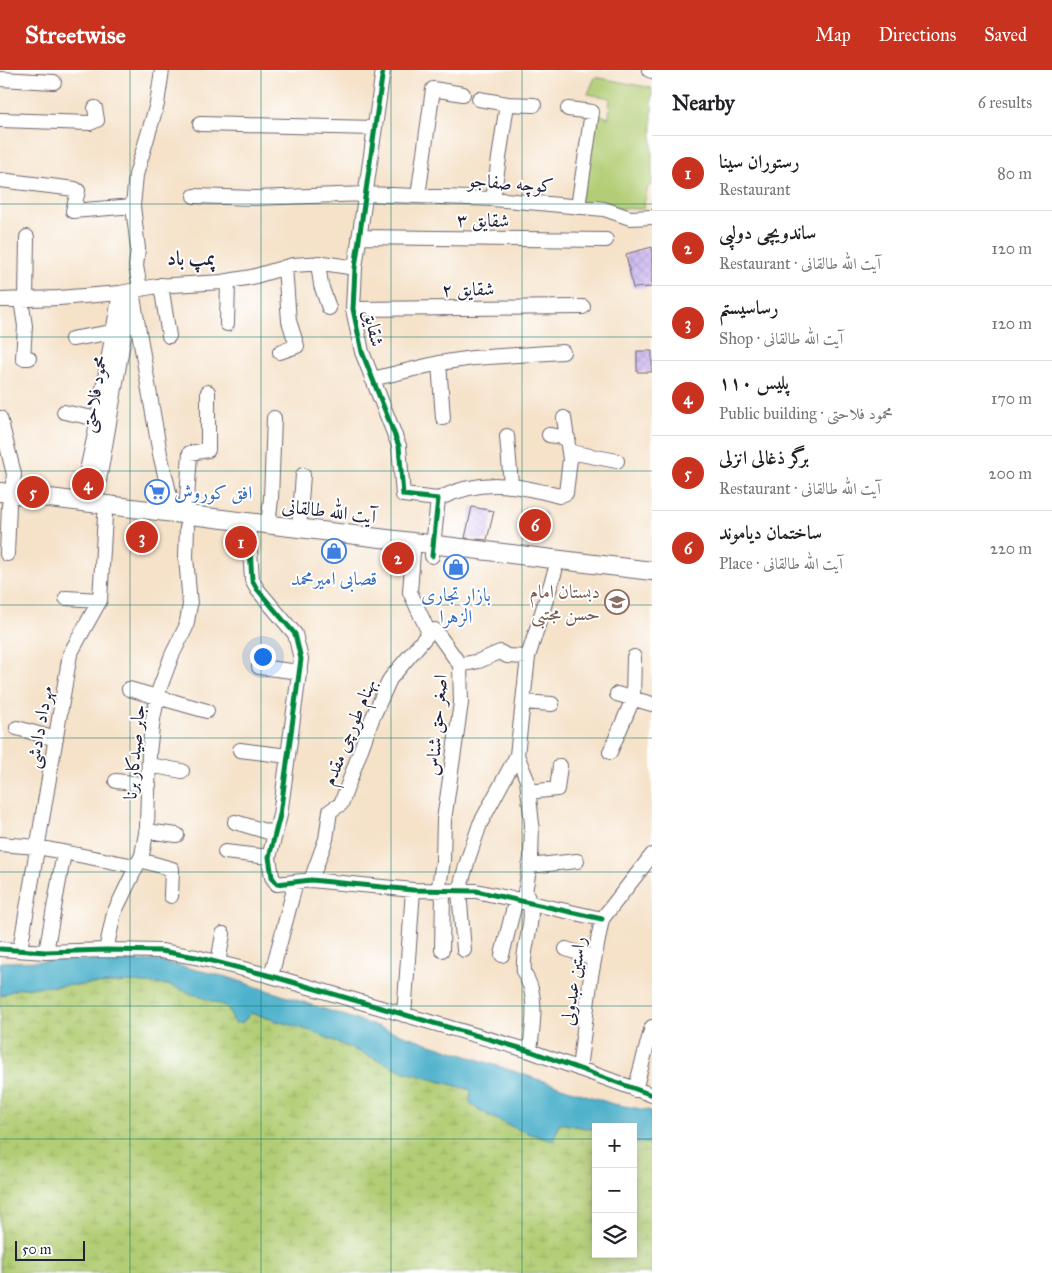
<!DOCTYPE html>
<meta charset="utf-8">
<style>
body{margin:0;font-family:"IM FELL Great Primer",Amiri,serif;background:#f2f2f2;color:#202124}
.controls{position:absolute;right:15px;bottom:15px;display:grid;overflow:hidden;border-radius:0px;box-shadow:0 2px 12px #0003}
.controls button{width:45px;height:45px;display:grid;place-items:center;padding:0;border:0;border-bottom:1px solid #e0e0e0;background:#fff;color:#202124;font:25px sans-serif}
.scale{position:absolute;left:15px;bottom:12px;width:70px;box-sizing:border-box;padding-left:5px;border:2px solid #22223b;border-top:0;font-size:14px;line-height:18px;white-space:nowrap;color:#22223b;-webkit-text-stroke:4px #fff;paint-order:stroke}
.you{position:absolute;left:262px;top:586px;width:18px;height:18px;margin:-12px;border:4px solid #fff;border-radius:50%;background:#1a73e8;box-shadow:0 0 0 8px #1a73e833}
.badge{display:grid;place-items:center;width:32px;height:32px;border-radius:50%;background:#c8321e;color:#fff;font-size:16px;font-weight:700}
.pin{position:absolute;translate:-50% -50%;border:2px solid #fff;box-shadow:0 1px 5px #0006}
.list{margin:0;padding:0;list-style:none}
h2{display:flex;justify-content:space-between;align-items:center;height:65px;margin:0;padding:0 20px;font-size:21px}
h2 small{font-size:16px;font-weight:400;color:#757577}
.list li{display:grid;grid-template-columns:32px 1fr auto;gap:15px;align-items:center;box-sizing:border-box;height:75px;padding:0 20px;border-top:1px solid #e0e0e0}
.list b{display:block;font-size:19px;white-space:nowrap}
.list p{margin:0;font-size:16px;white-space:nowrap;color:#757577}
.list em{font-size:16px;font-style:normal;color:#757577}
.icon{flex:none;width:28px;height:28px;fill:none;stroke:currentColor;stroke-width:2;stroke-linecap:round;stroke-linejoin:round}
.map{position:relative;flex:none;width:652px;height:1203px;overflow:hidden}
header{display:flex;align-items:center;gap:30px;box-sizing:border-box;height:70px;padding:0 25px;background:#c8321e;color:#fff}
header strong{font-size:24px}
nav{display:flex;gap:28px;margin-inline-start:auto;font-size:18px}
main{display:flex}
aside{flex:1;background:#fff}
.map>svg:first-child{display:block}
.green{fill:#b2cd74;stroke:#6a7858}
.wetland{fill:url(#wetland-marsh);stroke:#6a7858}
.water{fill:#4db1cb;stroke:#386a83}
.building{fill:url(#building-cross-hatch)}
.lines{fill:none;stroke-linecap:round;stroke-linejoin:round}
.minor-casing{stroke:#6c656d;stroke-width:16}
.major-casing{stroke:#6c656d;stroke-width:20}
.minor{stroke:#fff;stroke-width:14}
.major{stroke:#fff;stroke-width:18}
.cycleway-casing{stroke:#fff;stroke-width:8}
.cycleway{stroke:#00873e;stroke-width:5}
.grid{fill:none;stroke:#0f766e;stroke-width:1;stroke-opacity:0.55}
.labels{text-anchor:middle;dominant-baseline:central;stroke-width:4;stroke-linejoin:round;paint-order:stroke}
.street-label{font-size:19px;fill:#22223b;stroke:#fff}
.shop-label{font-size:19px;fill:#366cbe;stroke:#fff}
.education-label{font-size:19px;fill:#785e54;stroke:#fff;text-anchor:end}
.neighbourhood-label{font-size:20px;font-weight:bold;fill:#22223b;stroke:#fff}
</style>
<header>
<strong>Streetwise</strong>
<nav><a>Map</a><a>Directions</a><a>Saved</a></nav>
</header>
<main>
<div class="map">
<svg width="652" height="1203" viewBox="0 0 652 1203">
<defs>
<pattern id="wetland-marsh" width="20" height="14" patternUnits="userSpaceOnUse" patternTransform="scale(1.25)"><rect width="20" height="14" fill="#b2cd74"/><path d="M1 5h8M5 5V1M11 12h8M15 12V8" fill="none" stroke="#99b065"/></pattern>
<pattern id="building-cross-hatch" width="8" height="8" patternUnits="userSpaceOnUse" patternTransform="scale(1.25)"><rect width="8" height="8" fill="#cab3f0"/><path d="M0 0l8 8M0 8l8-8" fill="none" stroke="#ad9acf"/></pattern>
</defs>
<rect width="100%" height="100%" fill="#fff"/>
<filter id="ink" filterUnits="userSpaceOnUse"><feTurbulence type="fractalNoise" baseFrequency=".02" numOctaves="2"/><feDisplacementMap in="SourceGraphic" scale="10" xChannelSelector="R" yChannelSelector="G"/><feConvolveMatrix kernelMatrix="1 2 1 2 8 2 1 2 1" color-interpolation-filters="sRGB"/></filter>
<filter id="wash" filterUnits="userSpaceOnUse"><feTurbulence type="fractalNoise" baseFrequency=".0096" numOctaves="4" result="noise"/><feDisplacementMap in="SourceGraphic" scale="20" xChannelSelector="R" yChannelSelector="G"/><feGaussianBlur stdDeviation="1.12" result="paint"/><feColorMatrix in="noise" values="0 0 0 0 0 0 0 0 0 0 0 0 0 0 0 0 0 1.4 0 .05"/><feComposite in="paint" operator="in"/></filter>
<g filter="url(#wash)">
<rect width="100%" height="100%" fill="#f5e2c9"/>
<path class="green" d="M 595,7 L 652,18 L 652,115 L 648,116 L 643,139 L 578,137 L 592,42 L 609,48 L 610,28 L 588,24 Z"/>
<path class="wetland" d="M 132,912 L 169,915 L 228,937 L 230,945 L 242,953 L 250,943 L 311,961 L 406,1002 L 471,1020 L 488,1046 L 539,1067 L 554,1071 L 559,1053 L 596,1060 L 596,1184 L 633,1184 L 633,1073 L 652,1073 L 652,1203 L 0,1203 L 0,926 L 19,918 Z"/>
<path class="water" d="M 94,890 L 158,891 L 227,907 L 613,1034 L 652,1041 L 652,1073 L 633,1073 L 633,1057 L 596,1057 L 596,1060 L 559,1053 L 554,1071 C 524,1063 495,1051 470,1034 L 471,1020 L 406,1002 L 311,961 L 251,943 L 242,953 L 235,953 L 227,937 L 169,915 L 132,912 L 19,918 L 0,926 L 0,892 Z"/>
<g id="blocks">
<path class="building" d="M 652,177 L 652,217 L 633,218 L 626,184 Z
M 637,281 L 652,281 L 652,302 L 637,302 Z
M 472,437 L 494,441 L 487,470 L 465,468 Z
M 526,440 L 546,442 L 545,470 L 524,469 Z"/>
</g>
</g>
<g filter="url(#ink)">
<use href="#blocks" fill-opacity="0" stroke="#6c656d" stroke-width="1"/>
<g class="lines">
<defs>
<path id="minor" d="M 383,0 L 355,198 L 353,239 L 362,282 L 399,376 L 403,425 L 438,429 L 432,486
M 649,0 L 652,1
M 0,9 L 54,12
M 479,29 L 507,34 L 534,35
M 568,39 L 592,42 L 578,137
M 0,50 L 90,53 L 97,50 L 95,38
M 200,54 L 375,58
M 0,110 L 75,119 L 78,121 L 73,141 L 133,136
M 194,126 L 255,128 L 366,124 L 493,129 L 604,139 L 630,148 L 652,147
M 418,126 L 433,19 L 463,24
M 493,129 L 507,34
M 359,167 L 606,170
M 318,193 L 321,215 L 329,238
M 161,215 L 169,266
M 140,218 L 136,196 L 138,179 L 133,136 L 136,105 L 157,34 L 162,0
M 132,221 L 160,384 L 174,443
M 0,230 L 59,228 L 120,223 L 157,216 L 222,212 L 252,207 L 293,195 L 323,193 L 355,198
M 21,230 L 25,256 L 23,288 L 29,288
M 26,230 L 27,167
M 353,239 L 583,237
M 227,254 L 228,211
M 72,269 L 113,262
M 280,282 L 297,276 L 289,251 L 285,197
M 439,293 L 443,348
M 372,309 L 439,293 L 473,288 L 563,282
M 64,342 L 98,349
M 0,348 L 14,404 L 12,423
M 549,365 L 568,368
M 507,366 L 511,414
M 570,382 L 617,391
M 438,429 C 481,408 515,414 559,426 L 566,423 L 570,389 L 564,348
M 80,432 L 95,364 L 120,223
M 95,434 L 130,231
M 186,445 L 190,383 L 208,380 L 208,322
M 268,455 L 271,429 L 274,348
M 299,458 L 303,405
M 249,464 L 252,510 L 257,519 L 295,564 L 301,589 L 280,745 L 269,787 L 272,807 L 277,814 L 311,810 L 413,820 L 476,821 L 602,849
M 413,483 L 410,522 L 429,563 L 435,560 L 460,595 L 461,633 L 444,750 L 443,791 L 438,822
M 7,484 L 9,435
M 66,528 L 100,530
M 460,595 L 479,591 L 500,582 L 507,586 L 528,587
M 259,597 L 300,602
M 129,619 L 207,641
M 617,624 L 652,634
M 523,632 L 552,634
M 17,658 L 56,669
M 240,680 L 288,686
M 610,682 L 633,629 L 634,587
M 149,695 L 182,701
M 116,711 L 149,715
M 528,722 L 557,719 L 560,696
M 235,752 L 275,764
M 146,761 L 177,765
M 0,774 L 37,777 L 135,796
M 225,782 L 269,787
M 140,790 L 172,799 L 171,826
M 529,796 L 577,791
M 311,810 L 326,769 L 330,741 L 341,734 L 372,649 L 390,609 L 429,563
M 0,879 L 46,882 L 106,880 L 161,881 L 196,887 L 271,906 L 530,981 L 652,1025
M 566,879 L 594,888
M 20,880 L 70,584 L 100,530 L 105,446
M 106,880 L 114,843 L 142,785 L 147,758 L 149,683 L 153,649 L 159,620 L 172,585 L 186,557 L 190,535 L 186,487 L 187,457
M 442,880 L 443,822
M 464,880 L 459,821 L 468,789 L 480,754 L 517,685
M 46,882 L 64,783
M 502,885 L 516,829
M 218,893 L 223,864
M 271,906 L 296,812
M 404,945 L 413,820
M 530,981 C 532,960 536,939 531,919 C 530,913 525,907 524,901 C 521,874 540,847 525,822 L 531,788 L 532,754 L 527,710 L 517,685 L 528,587 L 555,501
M 579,999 L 591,906 L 602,849 L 652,785
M 635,1020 L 652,957"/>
<path id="major" d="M 0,422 L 652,501"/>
</defs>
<use href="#minor" class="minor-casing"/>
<use href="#major" class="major-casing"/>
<use href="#minor" class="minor"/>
<use href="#major" class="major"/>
<defs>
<path id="cycleway" d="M 383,0 L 355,198 L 353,239 L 362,282 L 399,376 L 403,425 L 438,429 L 432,486
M 249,464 L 252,510 L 257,519 L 295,564 L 301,589 L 280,745 L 269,787 L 272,807 L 277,814 L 311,810 L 413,820 L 476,821 L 602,849
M 0,879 L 46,882 L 106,880 L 161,881 L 196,887 L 271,906 L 530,981 L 652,1025"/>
</defs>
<use href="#cycleway" class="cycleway-casing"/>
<use href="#cycleway" class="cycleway"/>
</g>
</g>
<path class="grid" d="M 130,0 L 130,1203M 261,0 L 261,1203M 391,0 L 391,1203M 522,0 L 522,1203M 0,134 L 652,134M 0,267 L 652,267M 0,401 L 652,401M 0,535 L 652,535M 0,668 L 652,668M 0,802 L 652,802M 0,936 L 652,936M 0,1069 L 596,1069M 633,1069 L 652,1069"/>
<defs>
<symbol id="supermarket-ring" viewBox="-11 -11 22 22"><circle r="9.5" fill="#fff" stroke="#3f7fe0" stroke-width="1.5"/><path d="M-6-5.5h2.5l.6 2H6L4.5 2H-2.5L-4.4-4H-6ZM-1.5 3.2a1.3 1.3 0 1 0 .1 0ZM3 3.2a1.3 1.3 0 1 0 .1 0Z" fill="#3f7fe0"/></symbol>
<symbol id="shop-ring" viewBox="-11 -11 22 22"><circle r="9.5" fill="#fff" stroke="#3f7fe0" stroke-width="1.5"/><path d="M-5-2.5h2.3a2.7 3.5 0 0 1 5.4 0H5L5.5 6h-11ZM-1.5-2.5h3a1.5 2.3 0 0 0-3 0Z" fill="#3f7fe0"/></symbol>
<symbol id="school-ring" viewBox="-11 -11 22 22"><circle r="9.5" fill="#fff" stroke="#8d6e63" stroke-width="1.5"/><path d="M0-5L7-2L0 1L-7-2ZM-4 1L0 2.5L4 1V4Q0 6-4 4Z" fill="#8d6e63"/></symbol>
</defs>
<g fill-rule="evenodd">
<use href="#supermarket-ring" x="143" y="408" width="28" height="28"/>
<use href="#shop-ring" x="320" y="467" width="28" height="28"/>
<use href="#shop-ring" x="442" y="483" width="28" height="28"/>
<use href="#school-ring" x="603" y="518" width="28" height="28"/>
</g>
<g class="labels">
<g class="street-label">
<text transform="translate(511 113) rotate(4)">کوچه صفاجو</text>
<text transform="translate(483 150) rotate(1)">شقایق ۳</text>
<text transform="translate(468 219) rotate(-1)">شقایق ۲</text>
<text transform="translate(374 258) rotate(78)">شقایق</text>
<text transform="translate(94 324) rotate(-80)">محمود فلاحتی</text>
<text transform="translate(329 441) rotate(7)">آیت الله طالقانی</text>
<text transform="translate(436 655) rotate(-85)">اصغر حق شناس</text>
<text transform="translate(39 657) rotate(-80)">مهرداد دادشی</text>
<text transform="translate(349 662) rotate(-68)">بهنام طورچی مقدم</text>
<text transform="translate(134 682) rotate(-85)">جابر صیدکار برنا</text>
<text transform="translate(573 911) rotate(-82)">راستین عبدولی</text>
</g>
<g class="shop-label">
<text x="174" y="422" text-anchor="start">افق کوروش</text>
<text x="334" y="508">قصابی امیرمحمد</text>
<text x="456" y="524">بازار تجاری<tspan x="456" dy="22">الزهرا</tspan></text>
</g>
<g class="education-label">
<text x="600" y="521">دبستان امام<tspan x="600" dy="22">حسن مجتبی</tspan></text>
</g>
<g class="neighbourhood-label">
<text x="191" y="188">پمپ باد</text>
</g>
</g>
</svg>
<div class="controls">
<button>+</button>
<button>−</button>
<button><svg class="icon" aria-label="layers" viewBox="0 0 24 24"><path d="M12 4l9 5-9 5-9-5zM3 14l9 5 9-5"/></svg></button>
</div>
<div class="scale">50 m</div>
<div class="you"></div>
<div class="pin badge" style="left:241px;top:472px">1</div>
<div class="pin badge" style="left:398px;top:488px">2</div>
<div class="pin badge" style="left:142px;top:467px">3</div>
<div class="pin badge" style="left:88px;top:414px">4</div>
<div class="pin badge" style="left:33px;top:422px">5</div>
<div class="pin badge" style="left:535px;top:455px">6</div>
</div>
<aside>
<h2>Nearby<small>6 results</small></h2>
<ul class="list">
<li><span class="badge">1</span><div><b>رستوران سینا</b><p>Restaurant</p></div><em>80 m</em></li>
<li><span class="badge">2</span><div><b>ساندویچی دولپی</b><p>Restaurant · آیت الله طالقانی</p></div><em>120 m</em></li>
<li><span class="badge">3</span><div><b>رساسیستم</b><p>Shop · آیت الله طالقانی</p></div><em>120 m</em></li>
<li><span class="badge">4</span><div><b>پلیس ۱۱۰</b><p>Public building · محمود فلاحتی</p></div><em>170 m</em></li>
<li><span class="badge">5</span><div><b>برگر ذغالی انزلی</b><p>Restaurant · آیت الله طالقانی</p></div><em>200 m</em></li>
<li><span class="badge">6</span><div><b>ساختمان دیاموند</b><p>Place · آیت الله طالقانی</p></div><em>220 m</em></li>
</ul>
</aside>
</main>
